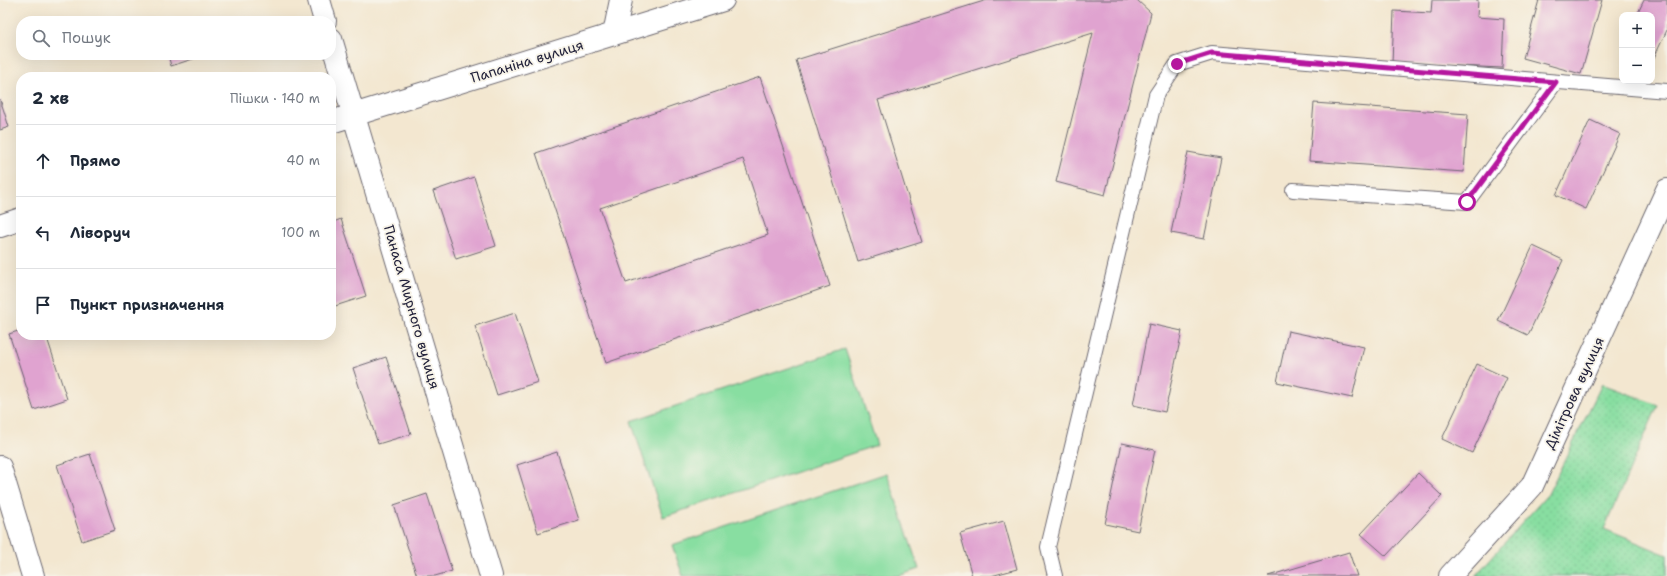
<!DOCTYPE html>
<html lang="uk">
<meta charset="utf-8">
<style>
body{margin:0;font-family:"Shantell Sans",sans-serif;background:#f2f2f3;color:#1f2937}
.controls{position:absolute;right:12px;top:12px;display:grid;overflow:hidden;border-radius:8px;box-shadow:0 4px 16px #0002}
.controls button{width:36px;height:36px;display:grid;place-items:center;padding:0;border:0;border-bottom:1px solid #e0e1e3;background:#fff;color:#1f2937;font:20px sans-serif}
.stop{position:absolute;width:12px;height:12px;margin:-9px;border:3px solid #b5179e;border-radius:50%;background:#fff}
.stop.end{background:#b5179e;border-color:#fff;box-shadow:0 1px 4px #0008}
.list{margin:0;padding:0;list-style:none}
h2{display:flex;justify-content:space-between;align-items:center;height:52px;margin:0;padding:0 16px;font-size:17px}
h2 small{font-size:13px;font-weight:400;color:#747a83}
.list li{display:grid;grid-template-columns:26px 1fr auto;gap:12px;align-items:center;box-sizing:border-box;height:72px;padding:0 16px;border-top:1px solid #e0e1e3}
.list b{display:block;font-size:15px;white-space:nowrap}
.list em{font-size:13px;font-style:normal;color:#747a83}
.icon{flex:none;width:22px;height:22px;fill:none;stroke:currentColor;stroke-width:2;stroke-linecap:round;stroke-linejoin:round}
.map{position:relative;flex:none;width:1667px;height:576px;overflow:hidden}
.search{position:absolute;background:#fff;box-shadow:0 4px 16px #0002;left:16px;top:16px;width:320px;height:44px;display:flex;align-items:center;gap:10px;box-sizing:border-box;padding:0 14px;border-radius:16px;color:#747a83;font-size:15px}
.panel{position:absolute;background:#fff;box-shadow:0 4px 16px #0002;left:16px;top:72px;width:320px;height:268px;border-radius:16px}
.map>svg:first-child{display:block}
.grass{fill:#88dea1;stroke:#55806e}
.park{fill:url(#park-dots);stroke:#55806e}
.building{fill:#e0a3d0;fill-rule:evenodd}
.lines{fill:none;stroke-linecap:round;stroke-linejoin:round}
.lane-casing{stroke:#6b676f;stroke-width:16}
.street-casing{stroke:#6b676f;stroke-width:24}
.lane{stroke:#fff;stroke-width:14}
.street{stroke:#fff;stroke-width:22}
.route{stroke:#b5179e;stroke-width:5}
.labels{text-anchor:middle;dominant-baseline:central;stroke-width:3.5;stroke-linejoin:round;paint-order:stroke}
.street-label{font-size:14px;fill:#22223b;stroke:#f7f3e8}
</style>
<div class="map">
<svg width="1667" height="576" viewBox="0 0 1667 576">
<defs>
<pattern id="park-dots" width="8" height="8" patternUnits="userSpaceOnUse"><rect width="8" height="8" fill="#88dea1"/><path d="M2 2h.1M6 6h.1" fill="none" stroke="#75be8c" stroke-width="1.8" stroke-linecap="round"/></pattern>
</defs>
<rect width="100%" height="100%" fill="#f7f3e8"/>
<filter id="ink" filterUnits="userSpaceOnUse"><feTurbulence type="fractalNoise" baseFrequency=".025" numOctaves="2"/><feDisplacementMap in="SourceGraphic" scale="8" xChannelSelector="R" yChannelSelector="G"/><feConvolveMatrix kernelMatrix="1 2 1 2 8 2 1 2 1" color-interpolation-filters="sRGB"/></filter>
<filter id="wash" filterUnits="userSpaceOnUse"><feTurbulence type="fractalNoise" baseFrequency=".012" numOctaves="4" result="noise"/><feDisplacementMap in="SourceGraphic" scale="16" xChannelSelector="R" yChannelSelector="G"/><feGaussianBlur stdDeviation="0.9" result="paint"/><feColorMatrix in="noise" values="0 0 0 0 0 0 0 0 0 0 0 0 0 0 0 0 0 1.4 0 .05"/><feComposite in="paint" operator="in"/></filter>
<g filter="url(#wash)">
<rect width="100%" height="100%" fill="#f3e7d0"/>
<path class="grass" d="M 845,349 L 877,445 L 663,517 L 631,421 Z
M 887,473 L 919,569 L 898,576 L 683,576 L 672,545 Z"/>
<path class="park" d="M 1602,384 L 1658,405 L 1604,529 L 1667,555 L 1667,576 L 1475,576 L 1548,494 Z"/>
<g id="blocks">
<path class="building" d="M 987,0 L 1137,0 L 1151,13 L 1105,195 L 1056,182 L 1093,33 L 878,100 L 922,242 L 858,262 L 796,60 Z
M 1432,0 L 1478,0 L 1477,17 L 1504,19 L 1502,68 L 1392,63 L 1394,11 L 1431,13 Z
M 1539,0 L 1602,0 L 1581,74 L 1523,58 Z
M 1644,0 L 1667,0 L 1667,30 L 1652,62 L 1652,15 L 1637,15 Z
M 200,16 L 202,21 L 185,21 Z
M 168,55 L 205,55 L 171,66 Z
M 760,77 L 830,286 L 606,363 L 536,153 ZM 743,159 L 768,235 L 626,283 L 600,208 Z
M 0,99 L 9,127 L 0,130 Z
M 1314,103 L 1468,114 L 1464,172 L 1309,161 Z
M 1590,120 L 1620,134 L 1586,209 L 1556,195 Z
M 1188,152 L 1221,158 L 1204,239 L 1171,233 Z
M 474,177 L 496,246 L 456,259 L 433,191 Z
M 341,219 L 366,296 L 332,307 L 331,223 Z
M 1533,246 L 1563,260 L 1528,335 L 1498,321 Z
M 515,313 L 538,382 L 497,395 L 475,326 Z
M 1149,324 L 1182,331 L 1165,412 L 1133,405 Z
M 21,330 L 21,335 L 46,335 L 67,399 L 34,410 L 9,334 Z
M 1288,331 L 1364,347 L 1352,398 L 1277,382 Z
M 386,357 L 411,434 L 378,444 L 353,368 Z
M 1477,364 L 1507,378 L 1472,453 L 1442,439 Z
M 1122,443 L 1155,450 L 1138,531 L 1105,524 Z
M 557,452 L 579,520 L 538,533 L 517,465 Z
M 90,454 L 115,530 L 82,541 L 57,465 Z
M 1418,473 L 1442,496 L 1386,556 L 1361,534 Z
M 427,494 L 452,571 L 435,576 L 417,576 L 394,505 Z
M 1004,521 L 1017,569 L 991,576 L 972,576 L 960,533 Z
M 1349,552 L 1357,576 L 1268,576 Z"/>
</g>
</g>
<g filter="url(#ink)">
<use href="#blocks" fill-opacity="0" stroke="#6b676f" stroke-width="1"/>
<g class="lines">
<defs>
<path id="lane" d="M 1293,190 L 1467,202 L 1556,82
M 1055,576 L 1048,547 L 1156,95 L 1177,64 L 1212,53 L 1667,91"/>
<path id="street" d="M 319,0 L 325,21
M 614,34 L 621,0
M 331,39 L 491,576
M 331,122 L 723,0
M 0,226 L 21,219
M 0,467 L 33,576
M 1450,576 L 1532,486 L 1667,190"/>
</defs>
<use href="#lane" class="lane-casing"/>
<use href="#street" class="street-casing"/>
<use href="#lane" class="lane"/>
<use href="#street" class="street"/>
</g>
</g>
<g class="lines" filter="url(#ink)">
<path class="route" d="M 1177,64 L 1212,53 L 1556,82 L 1467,202"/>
</g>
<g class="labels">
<g class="street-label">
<text transform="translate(527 61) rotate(-17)">Папаніна вулиця</text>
<text transform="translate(412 307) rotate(74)">Панаса Мирного вулиця</text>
<text transform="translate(1574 393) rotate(-65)">Дімітрова вулиця</text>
</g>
</g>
</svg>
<div class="controls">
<button>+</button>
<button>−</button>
</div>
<div class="stop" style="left:1467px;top:202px"></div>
<div class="stop end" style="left:1177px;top:64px"></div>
<div class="search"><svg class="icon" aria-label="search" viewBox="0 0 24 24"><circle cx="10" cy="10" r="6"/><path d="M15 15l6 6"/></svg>Пошук</div>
<section class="panel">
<h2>2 хв<small>Пішки · 140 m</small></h2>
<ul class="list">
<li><svg class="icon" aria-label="ahead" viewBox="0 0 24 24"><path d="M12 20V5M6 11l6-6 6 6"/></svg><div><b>Прямо</b></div><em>40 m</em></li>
<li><svg class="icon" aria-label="left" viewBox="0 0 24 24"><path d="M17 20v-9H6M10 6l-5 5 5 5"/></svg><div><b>Ліворуч</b></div><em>100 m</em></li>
<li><svg class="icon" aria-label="arrive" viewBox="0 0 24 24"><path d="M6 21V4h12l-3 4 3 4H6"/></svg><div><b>Пункт призначення</b></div></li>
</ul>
</section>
</div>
